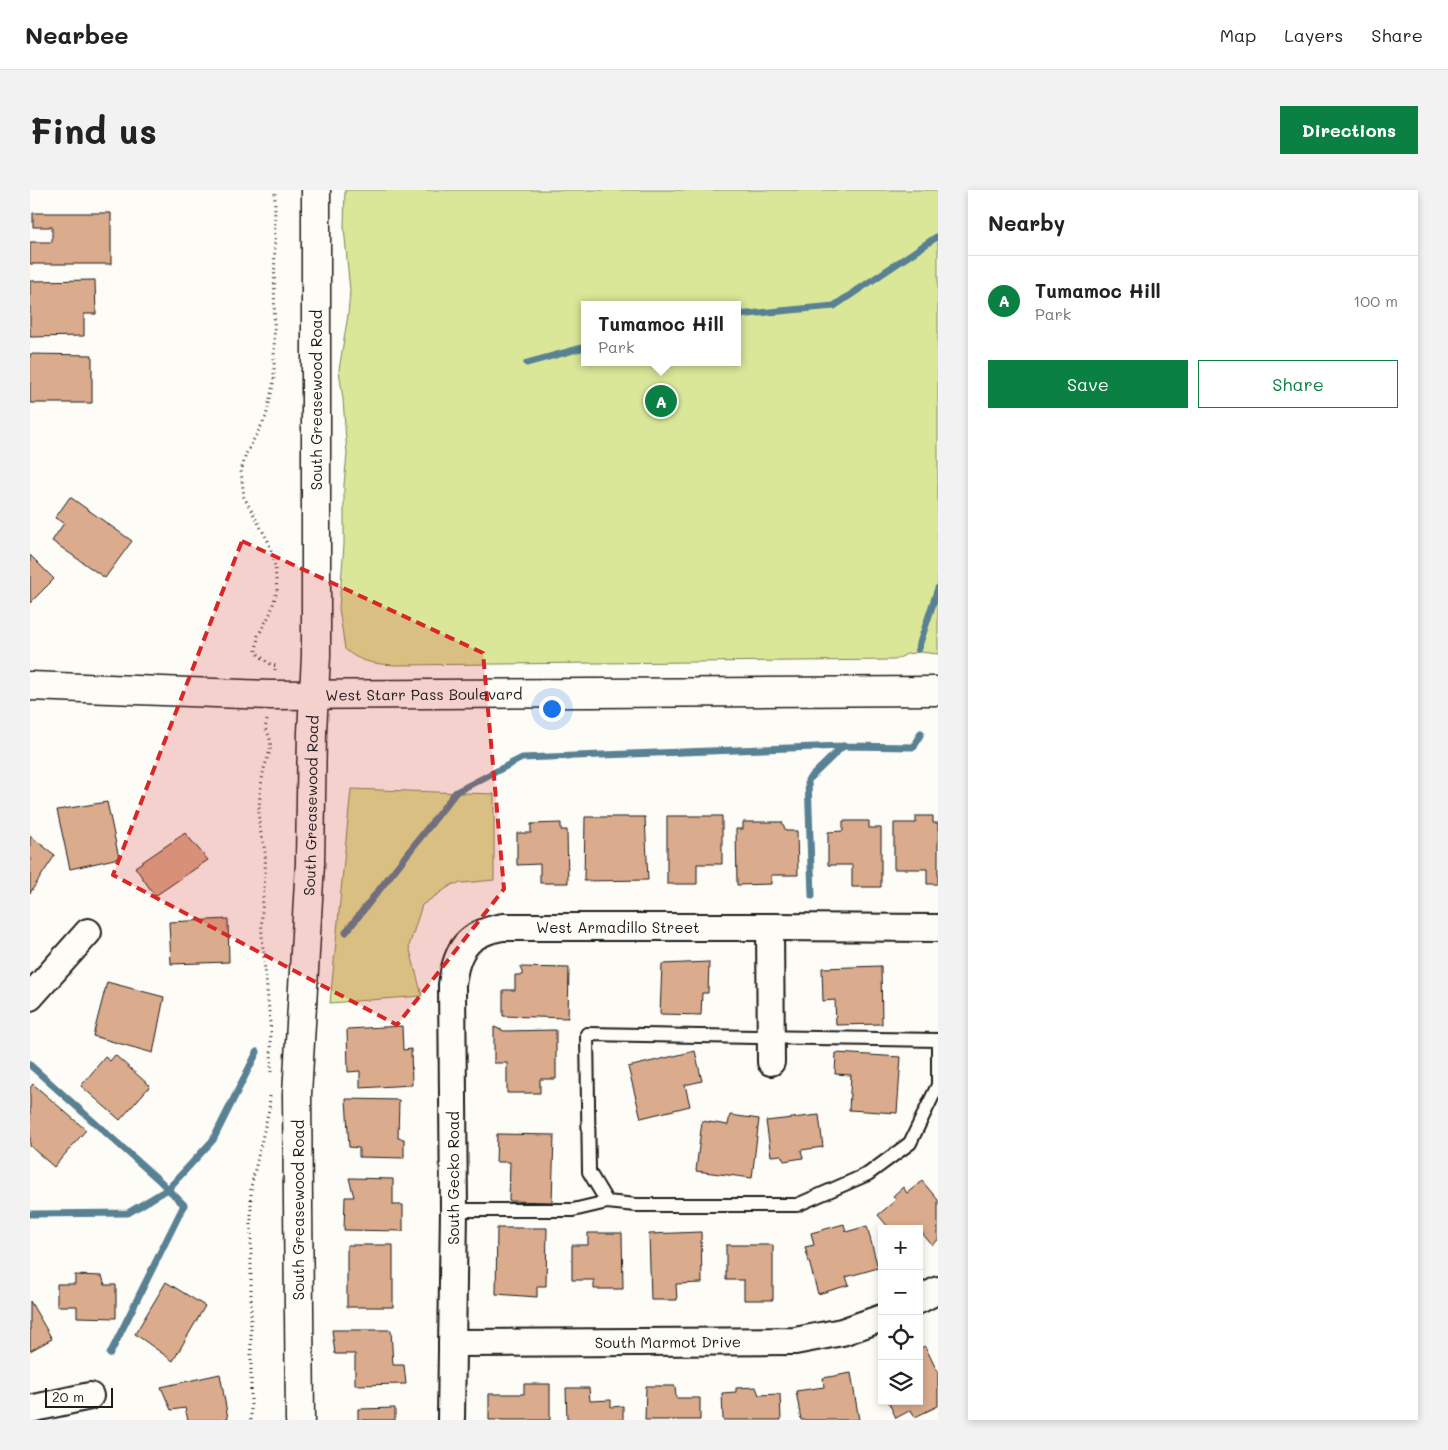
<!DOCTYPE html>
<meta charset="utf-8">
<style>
body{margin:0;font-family:Mali,sans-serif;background:#f2f2f2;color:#222}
.controls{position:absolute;right:15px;bottom:15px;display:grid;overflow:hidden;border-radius:0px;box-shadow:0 2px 8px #0003}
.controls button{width:45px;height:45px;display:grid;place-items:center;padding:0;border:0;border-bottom:1px solid #e0e0e0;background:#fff;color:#222;font:25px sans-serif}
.scale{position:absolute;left:15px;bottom:12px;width:68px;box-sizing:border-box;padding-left:5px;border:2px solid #1c1c1c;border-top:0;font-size:14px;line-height:18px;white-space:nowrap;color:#1c1c1c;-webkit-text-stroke:4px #fdfcf7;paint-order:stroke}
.you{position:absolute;left:521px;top:518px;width:18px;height:18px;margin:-12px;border:4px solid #fff;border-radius:50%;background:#1a73e8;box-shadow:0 0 0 8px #1a73e833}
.badge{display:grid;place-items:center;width:32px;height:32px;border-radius:50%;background:#0b8043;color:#fff;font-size:16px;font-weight:700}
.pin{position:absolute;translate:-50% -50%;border:2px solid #fff;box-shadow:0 1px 5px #0006}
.popup{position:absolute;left:551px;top:111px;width:160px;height:65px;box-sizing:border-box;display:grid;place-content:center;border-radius:0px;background:#fff;filter:drop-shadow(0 1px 4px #0005);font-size:16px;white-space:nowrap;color:#767676}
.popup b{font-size:19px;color:#222}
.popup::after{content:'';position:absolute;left:50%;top:100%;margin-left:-10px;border:10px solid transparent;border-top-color:#fff}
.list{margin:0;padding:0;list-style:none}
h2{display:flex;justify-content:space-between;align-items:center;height:65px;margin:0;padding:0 20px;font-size:21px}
h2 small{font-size:16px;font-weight:400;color:#767676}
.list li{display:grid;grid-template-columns:32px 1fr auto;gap:15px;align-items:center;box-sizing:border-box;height:90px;padding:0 20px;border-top:1px solid #e0e0e0}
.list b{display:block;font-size:19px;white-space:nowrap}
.list p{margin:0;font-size:16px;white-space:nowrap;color:#767676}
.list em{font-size:16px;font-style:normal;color:#767676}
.actions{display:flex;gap:10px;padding:15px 20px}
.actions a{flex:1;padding:11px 0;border:1px solid #0b8043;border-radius:0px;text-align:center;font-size:18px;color:#0b8043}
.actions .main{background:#0b8043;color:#fff}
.icon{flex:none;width:28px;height:28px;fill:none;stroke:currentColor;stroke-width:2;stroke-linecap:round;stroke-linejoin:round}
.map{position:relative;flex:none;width:908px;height:1230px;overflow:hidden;border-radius:0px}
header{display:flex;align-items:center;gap:30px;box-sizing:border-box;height:70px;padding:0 25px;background:#fff;border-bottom:1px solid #e0e0e0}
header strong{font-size:24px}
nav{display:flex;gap:28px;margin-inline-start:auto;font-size:18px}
.intro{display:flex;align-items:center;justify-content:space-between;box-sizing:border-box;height:120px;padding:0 30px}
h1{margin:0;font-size:35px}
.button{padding:12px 22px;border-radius:0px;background:#0b8043;color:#fff;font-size:18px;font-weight:700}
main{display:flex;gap:30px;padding:0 30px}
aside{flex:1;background:#fff;border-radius:0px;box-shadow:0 2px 8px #0003}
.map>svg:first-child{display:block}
.green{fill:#dae799;stroke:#7b825a;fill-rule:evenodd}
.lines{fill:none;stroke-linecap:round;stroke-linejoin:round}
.stream{stroke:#598193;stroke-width:7}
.building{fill:#daab8c;stroke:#1c1c1c}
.lane-casing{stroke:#1c1c1c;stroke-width:16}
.street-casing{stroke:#1c1c1c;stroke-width:30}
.secondary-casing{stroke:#1c1c1c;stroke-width:31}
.path{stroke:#1c1c1c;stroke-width:3;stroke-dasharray:1 4;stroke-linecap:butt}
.lane{stroke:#fdfcf7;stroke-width:12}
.street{stroke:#fdfcf7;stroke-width:26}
.secondary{stroke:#fdfcf7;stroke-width:28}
.marked{fill:#d62828;fill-opacity:0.2;stroke:#d62828;stroke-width:4;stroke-dasharray:10 6;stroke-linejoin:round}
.labels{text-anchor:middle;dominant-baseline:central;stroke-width:4.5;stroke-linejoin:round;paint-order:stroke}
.street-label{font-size:15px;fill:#1c1c1c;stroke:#fdfcf7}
</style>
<header>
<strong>Nearbee</strong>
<nav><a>Map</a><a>Layers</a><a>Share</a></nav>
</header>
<div class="intro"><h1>Find us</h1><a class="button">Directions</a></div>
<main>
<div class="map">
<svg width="908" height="1230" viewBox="0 0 908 1230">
<rect width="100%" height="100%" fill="#fdfcf7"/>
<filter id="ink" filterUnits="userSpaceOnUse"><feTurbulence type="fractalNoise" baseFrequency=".02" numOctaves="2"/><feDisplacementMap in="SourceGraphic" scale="10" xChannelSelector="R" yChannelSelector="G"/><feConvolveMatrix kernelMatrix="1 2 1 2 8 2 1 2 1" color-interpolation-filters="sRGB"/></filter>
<g filter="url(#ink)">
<path class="green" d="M 315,0 L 908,0 L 908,464 L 890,462 L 877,464 L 865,470 L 366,475 C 347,474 330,473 315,459 L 309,418 L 314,355 L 314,295 L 317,264 L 313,209 L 309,180 L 318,125 L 320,101 L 314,37 ZM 555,115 L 707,115 L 707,172 L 555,172 Z
M 321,599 L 464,604 L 464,690 L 423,694 L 392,715 L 379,756 L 392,806 L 300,813 Z"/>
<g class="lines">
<path class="stream" d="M 707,125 L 804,116 L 908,46
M 497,173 L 555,157
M 888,459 L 908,398
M 782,706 L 778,590 L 813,556
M 316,742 L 426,602 L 492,568 L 813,556 L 884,557 L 891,543
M 0,875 L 130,991 L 154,1015 L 80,1164
M 0,1024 L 98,1023 L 138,999 L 183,950 L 227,862"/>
</g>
<path class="building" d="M 3,23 L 81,23 L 81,74 L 0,74 L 0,52 L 22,52 L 22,37 L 3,37 Z
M 65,90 L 66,124 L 54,124 L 54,146 L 0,147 L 0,91 Z
M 0,164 L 62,165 L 62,213 L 0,213 Z
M 40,307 L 102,351 L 75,388 L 22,351 L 34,333 L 25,328 Z
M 0,365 L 24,389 L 0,413 Z
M 77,612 L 89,668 L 40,679 L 27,620 Z
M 637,626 L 692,626 L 692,674 L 667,674 L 667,694 L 637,694 Z
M 886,626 L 903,626 L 903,633 L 908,633 L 908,694 L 897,694 L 897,679 L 864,679 L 864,633 L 886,633 Z
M 555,627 L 615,627 L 618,690 L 554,691 Z
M 813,631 L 839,631 L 839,638 L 851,638 L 851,697 L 822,697 L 822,675 L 798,675 L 798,642 L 813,641 Z
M 713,632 L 752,632 L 756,641 L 767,641 L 768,685 L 741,685 L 741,694 L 707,695 L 706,639 L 713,639 Z
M 531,633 L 531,640 L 537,640 L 538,693 L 510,693 L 510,674 L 487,675 L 487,643 L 501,643 L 501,634 Z
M 155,643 L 178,670 L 125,706 L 105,677 Z
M 0,646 L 25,665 L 0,703 Z
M 198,729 L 199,772 L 141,774 L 139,732 Z
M 679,772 L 678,803 L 672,803 L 671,825 L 630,824 L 632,774 Z
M 851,776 L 852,834 L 806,835 L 805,810 L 793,811 L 792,778 Z
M 490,777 L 539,778 L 538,828 L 473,826 L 473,800 L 485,800 L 485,785 L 493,785 Z
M 77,792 L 134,807 L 123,863 L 63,846 Z
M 372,836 L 373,860 L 381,859 L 382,895 L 330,898 L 330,881 L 318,882 L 317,839 Z
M 464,837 L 474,841 L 526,840 L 526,889 L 510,889 L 510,903 L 477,903 L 477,873 L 464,873 Z
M 665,861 L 672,891 L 655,895 L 660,916 L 611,928 L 598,877 Z
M 806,863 L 871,867 L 867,923 L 819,920 L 821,885 L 805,884 Z
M 85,865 L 120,896 L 90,930 L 51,896 L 75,867 L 80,871 Z
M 3,894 L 56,940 L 24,977 L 0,956 L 0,898 Z
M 316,909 L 369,910 L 368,948 L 374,949 L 374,968 L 329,967 L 329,958 L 319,957 Z
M 700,925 L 729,929 L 722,988 L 666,981 L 672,931 L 698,935 Z
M 789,925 L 793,957 L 771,960 L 773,968 L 754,971 L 751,965 L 741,966 L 736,931 Z
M 467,944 L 524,945 L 522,1012 L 479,1011 L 480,972 L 466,972 Z
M 319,988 L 363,989 L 363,1015 L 373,1015 L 373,1041 L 314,1040 L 315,1007 L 324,1007 Z
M 892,991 L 908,1010 L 908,1050 L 902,1055 L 891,1042 L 889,1043 L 889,1039 L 860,1039 L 848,1025 L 866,1010 L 863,1006 L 873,997 L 877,1003 Z
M 814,1034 L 816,1042 L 837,1036 L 848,1078 L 816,1087 L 819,1095 L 788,1104 L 775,1057 L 784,1055 L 781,1043 Z
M 467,1038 L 517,1038 L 516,1096 L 507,1096 L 507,1107 L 466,1104 Z
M 671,1042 L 672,1093 L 646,1094 L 647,1110 L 621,1110 L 619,1044 Z
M 558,1043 L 592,1043 L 593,1099 L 564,1099 L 564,1090 L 542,1090 L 542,1055 L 558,1055 Z
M 317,1055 L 363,1055 L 363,1117 L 317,1117 Z
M 696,1055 L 743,1055 L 743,1110 L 714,1110 L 714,1090 L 696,1090 Z
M 45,1085 L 72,1086 L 75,1095 L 86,1095 L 86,1128 L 47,1127 L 47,1116 L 27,1116 L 27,1094 L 45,1094 Z
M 136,1092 L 175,1116 L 143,1171 L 105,1144 Z
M 0,1111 L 22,1149 L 0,1161 Z
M 302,1140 L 361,1140 L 363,1175 L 374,1175 L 376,1194 L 325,1195 L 325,1164 L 305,1164 Z
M 895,1156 L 908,1183 L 908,1216 L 885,1227 L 881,1220 L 866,1228 L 858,1211 L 889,1211 L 889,1159 Z
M 821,1183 L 829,1230 L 771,1230 L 766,1201 L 794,1197 L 793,1188 Z
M 190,1184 L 198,1228 L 193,1230 L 158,1230 L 155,1218 L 141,1220 L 131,1197 Z
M 494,1194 L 520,1194 L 520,1230 L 459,1230 L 459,1204 L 494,1204 Z
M 616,1196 L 645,1196 L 646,1208 L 670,1208 L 670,1230 L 615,1230 Z
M 726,1197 L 729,1205 L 750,1204 L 751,1230 L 693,1230 L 692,1203 L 706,1202 L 706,1198 Z
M 536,1198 L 559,1198 L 560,1211 L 581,1210 L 581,1217 L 593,1216 L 593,1230 L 537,1230 Z
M 365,1218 L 365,1230 L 328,1230 L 328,1219 Z"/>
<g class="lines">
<defs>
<path id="lane" d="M 908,894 L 908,850 L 557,844 L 559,982 L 577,1012 L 606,1015 L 767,1015 L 838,984 L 880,953 L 908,895
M 424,1020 L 543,1020 L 577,1012"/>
<g id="street">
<path d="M 740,737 L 741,872"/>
<path d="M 0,807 L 58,742"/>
<path d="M 889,1110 L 908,1100"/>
<path id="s1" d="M 422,1153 L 765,1151 L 812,1142 L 852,1128"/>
<path d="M 0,1219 L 60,1206"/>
<path id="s2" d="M 421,1230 L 424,1020 L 422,795 C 426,760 437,743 473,737 L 740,737 L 908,738"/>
</g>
<g id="secondary">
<path id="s3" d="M 0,496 L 241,505 L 908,501"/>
<path id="s4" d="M 270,1230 L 267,905 L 280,673 L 282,542 L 286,466 L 286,0"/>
</g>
</defs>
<use href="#lane" class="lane-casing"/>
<use href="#street" class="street-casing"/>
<use href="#secondary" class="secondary-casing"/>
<path class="path" d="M 245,480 L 246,476 L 238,473 L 226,462 L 228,446 L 241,422 L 247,400 L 245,377 L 242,363 L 238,351 L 214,307 L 211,281 L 216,264 L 236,227 L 244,190 L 245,0
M 237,530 L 235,539 C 246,554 238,564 234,579 C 231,593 229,610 229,624 C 228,637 233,649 235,662 C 237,689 230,718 232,745 C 235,791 243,836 241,882
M 221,1230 L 221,997 L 239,919 L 240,906"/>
<use href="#lane" class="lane"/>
<use href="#street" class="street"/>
<use href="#secondary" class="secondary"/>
</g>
</g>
<path class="marked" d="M 212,351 L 453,463 L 474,699 L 367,835 L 83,685 Z"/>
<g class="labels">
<g class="street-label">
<text transform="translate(286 210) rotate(-90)">South Greasewood Road</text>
<text stroke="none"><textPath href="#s3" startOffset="394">West Starr Pass Boulevard</textPath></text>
<text stroke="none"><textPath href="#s4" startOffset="615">South Greasewood Road</textPath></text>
<text stroke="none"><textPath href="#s2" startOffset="635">West Armadillo Street</textPath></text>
<text transform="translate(423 988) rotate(-90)">South Gecko Road</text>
<text transform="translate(268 1020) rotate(-90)">South Greasewood Road</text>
<text stroke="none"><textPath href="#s1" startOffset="216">South Marmot Drive</textPath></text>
</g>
</g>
</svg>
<div class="controls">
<button>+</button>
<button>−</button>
<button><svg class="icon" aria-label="locate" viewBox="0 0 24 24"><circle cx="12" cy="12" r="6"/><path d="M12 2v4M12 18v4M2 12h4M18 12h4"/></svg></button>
<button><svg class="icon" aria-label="layers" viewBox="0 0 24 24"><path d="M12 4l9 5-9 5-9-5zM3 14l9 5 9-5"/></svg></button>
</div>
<div class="scale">20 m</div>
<div class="you"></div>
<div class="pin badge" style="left:631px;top:211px">A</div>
<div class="popup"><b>Tumamoc Hill</b>Park</div>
</div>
<aside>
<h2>Nearby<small></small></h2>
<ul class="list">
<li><span class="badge">A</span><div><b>Tumamoc Hill</b><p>Park</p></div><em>100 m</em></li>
</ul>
<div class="actions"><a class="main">Save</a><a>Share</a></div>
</aside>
</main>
